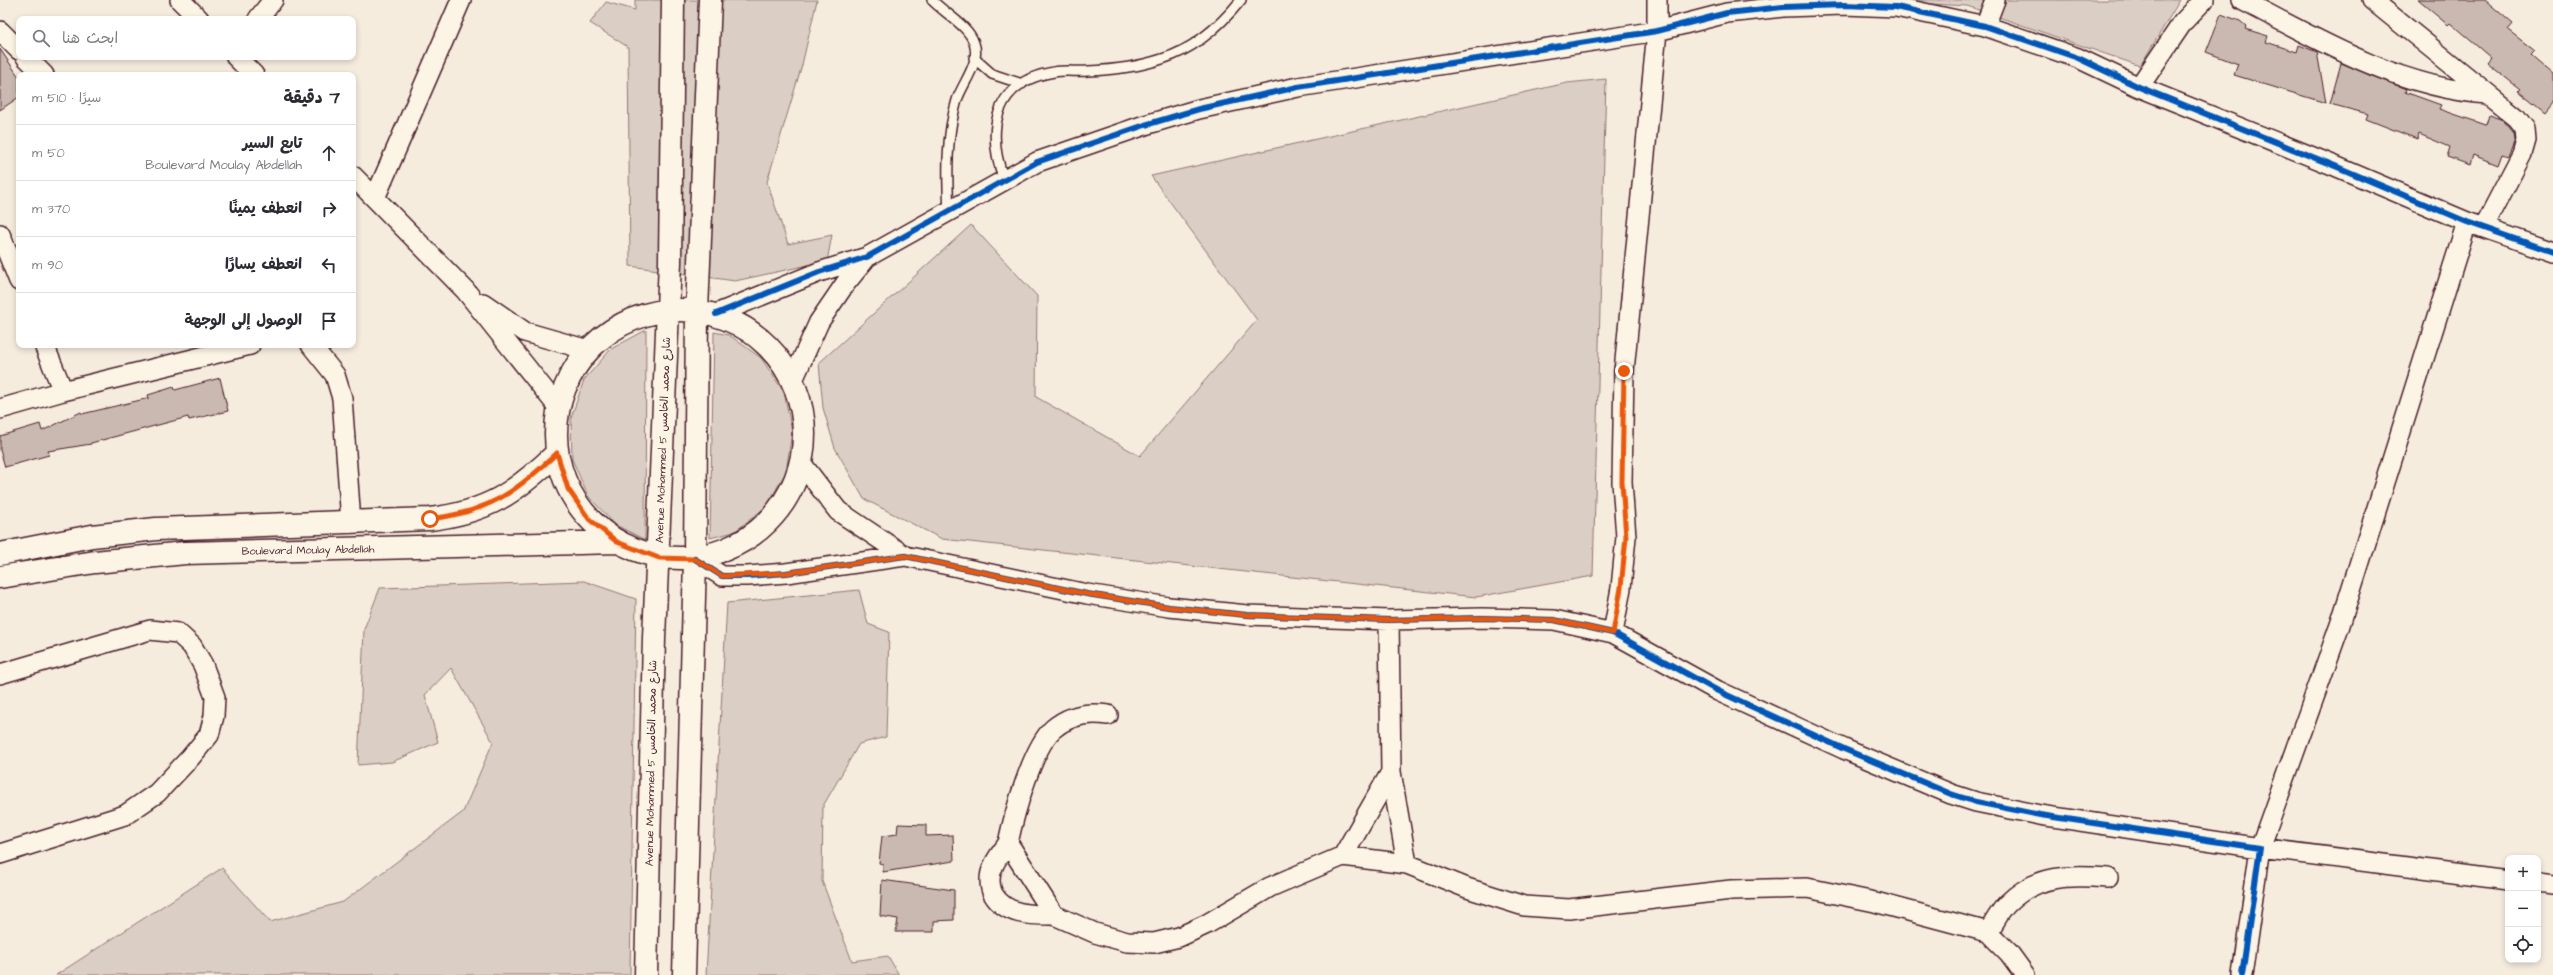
<!DOCTYPE html>
<html lang="ar">
<meta charset="utf-8">
<style>
body{margin:0;font-family:"Architects Daughter","Playpen Sans Arabic",sans-serif;background:#f2f2f3;color:#2b2b33;direction:rtl}
.controls{position:absolute;right:12px;bottom:12px;display:grid;overflow:hidden;border-radius:8px;box-shadow:0 2px 6px #0003}
.controls button{width:36px;height:36px;display:grid;place-items:center;padding:0;border:0;border-bottom:1px solid #e1e1e2;background:#fff;color:#2b2b33;font:20px sans-serif}
.stop{position:absolute;width:12px;height:12px;margin:-9px;border:3px solid #ea580c;border-radius:50%;background:#fff}
.stop.end{background:#ea580c;border-color:#fff;box-shadow:0 1px 4px #0008}
.list{margin:0;padding:0;list-style:none}
h2{display:flex;justify-content:space-between;align-items:center;height:52px;margin:0;padding:0 16px;font-size:17px}
h2 small{font-size:13px;font-weight:400;color:#7c7c81}
.list li{display:grid;grid-template-columns:26px 1fr auto;gap:12px;align-items:center;box-sizing:border-box;height:56px;padding:0 16px;border-top:1px solid #e1e1e2}
.list b{display:block;font-size:15px;white-space:nowrap}
.list p{margin:0;font-size:13px;white-space:nowrap;color:#7c7c81}
.list em{font-size:13px;font-style:normal;color:#7c7c81}
.icon{flex:none;width:22px;height:22px;fill:none;stroke:currentColor;stroke-width:2;stroke-linecap:round;stroke-linejoin:round}
.map{position:relative;flex:none;width:2553px;height:975px;overflow:hidden;direction:ltr}
.search{position:absolute;background:#fff;box-shadow:0 2px 6px #0003;left:16px;top:16px;width:340px;height:44px;display:flex;align-items:center;gap:10px;box-sizing:border-box;padding:0 14px;border-radius:8px;color:#7c7c81;font-size:15px}
.panel{position:absolute;background:#fff;box-shadow:0 2px 6px #0003;left:16px;top:72px;width:340px;height:276px;border-radius:8px;direction:rtl}
.map>svg:first-child{display:block}
.green{fill:#dbcec4;stroke:#927678}
.building{fill:#cab9b1;stroke:#4a1f2b}
.lines{fill:none;stroke-linecap:round;stroke-linejoin:round}
.service-casing{stroke:#4a1f2b;stroke-width:12}
.minor-casing{stroke:#4a1f2b;stroke-width:22}
.secondary-casing{stroke:#4a1f2b;stroke-width:25}
.service{stroke:#fcf5e5;stroke-width:9}
.minor{stroke:#fcf5e5;stroke-width:19}
.secondary{stroke:#fcf5e5;stroke-width:22}
.cycleway-casing{stroke:#fcf5e5;stroke-width:8}
.cycleway{stroke:#0057b8;stroke-width:6}
.route{stroke:#ea580c;stroke-width:5}
.labels{text-anchor:middle;dominant-baseline:central;stroke-width:3.5;stroke-linejoin:round;paint-order:stroke}
.street-label{font-size:11px;fill:#4a1f2b;stroke:#fcf5e5}
</style>
<div class="map">
<svg width="2553" height="975" viewBox="0 0 2553 975">
<rect width="100%" height="100%" fill="#f5ecde"/>
<filter id="ink" filterUnits="userSpaceOnUse"><feTurbulence type="fractalNoise" baseFrequency=".025" numOctaves="2"/><feDisplacementMap in="SourceGraphic" scale="8" xChannelSelector="R" yChannelSelector="G"/><feConvolveMatrix kernelMatrix="1 2 1 2 8 2 1 2 1" color-interpolation-filters="sRGB"/></filter>
<g filter="url(#ink)">
<path class="green" d="M 635,0 L 817,0 L 802,65 L 767,182 L 788,244 L 832,235 L 827,261 L 735,281 L 630,266 L 628,47 L 590,23 L 606,2 L 635,10 Z
M 1859,0 L 2180,0 L 2140,66 L 1967,6 Z
M 1606,79 L 1593,576 L 1476,597 L 942,539 L 864,499 L 835,448 L 823,408 L 819,363 L 971,225 L 1037,296 L 1036,397 L 1140,456 L 1257,320 L 1151,176 L 1567,83 Z
M 646,330 L 645,540 L 616,525 L 588,496 L 572,459 L 571,418 L 584,380 L 611,349 Z
M 714,332 L 729,335 L 761,358 L 784,392 L 792,432 L 786,472 L 766,507 L 734,532 L 710,538 Z
M 584,581 L 636,599 L 630,975 L 56,975 L 222,868 L 270,922 L 343,902 L 463,812 L 493,742 L 451,668 L 425,695 L 438,742 L 392,762 L 358,765 L 364,629 L 380,588 Z
M 859,590 L 868,624 L 889,632 L 886,737 L 859,744 L 823,806 L 822,881 L 852,961 L 888,956 L 899,975 L 706,975 L 727,603 Z"/>
<path class="building" d="M 2418,0 L 2485,0 L 2513,24 L 2508,30 L 2535,51 L 2531,55 L 2553,74 L 2553,103 L 2545,113 L 2518,91 L 2520,89 L 2487,63 L 2491,58 L 2450,23 L 2448,25 Z
M 2221,14 L 2240,21 L 2246,26 L 2245,29 L 2268,36 L 2266,42 L 2297,52 L 2299,45 L 2317,52 L 2326,103 L 2234,75 L 2238,64 L 2206,52 Z
M 0,49 L 19,77 L 19,97 L 0,110 Z
M 2341,63 L 2406,89 L 2405,92 L 2441,105 L 2439,109 L 2486,125 L 2489,115 L 2503,120 L 2514,133 L 2515,139 L 2508,156 L 2502,154 L 2498,165 L 2473,155 L 2470,165 L 2447,157 L 2450,147 L 2419,134 L 2417,139 L 2366,119 L 2368,114 L 2330,104 Z
M 220,378 L 228,411 L 189,420 L 188,417 L 91,443 L 91,444 L 48,451 L 49,455 L 5,467 L 0,450 L 0,436 L 40,424 L 42,431 L 81,412 L 82,414 L 149,398 L 148,395 L 174,387 L 175,390 Z
M 898,824 L 926,825 L 926,836 L 953,835 L 954,861 L 883,872 L 883,864 L 879,863 L 882,836 L 897,834 Z
M 882,880 L 954,890 L 954,920 L 934,921 L 934,932 L 896,932 L 898,919 L 880,916 Z"/>
<g class="lines">
<defs>
<path id="service" d="M 932,0 C 944,13 969,26 974,43 C 981,63 963,82 957,100 C 946,137 947,174 949,212
M 974,58 L 992,74 L 1022,84
M 1004,180 C 986,130 993,82 1054,72 C 1065,70 1077,72 1088,71 C 1113,70 1138,67 1162,59 C 1195,49 1220,26 1241,0"/>
<path id="minor" d="M 180,0 L 199,19
M 2242,0 C 2317,40 2402,89 2488,94
M 2372,0 L 2488,94 L 2516,117 L 2525,129 L 2526,140 L 2522,154 L 2484,227
M 258,19 L 273,0
M 1985,26 L 1995,0
M 0,31 L 19,50
M 26,57 L 44,75
M 236,57 L 254,75
M 2139,87 L 2183,22 L 2204,0
M 353,176 L 465,290 L 558,407
M 375,198 L 461,0
M 2467,222 L 2340,625 L 2260,848 L 2508,880
M 0,234 L 19,281
M 483,303 L 525,332 L 588,350
M 716,314 L 819,272 L 867,257 L 1037,162 L 1145,125 L 1199,109 L 1298,87 L 1657,31 L 1727,13 L 1783,7 L 1844,5 L 1896,7 L 1985,26 L 2078,58 L 2139,87 L 2335,166 L 2467,222 L 2553,252
M 44,345 L 63,391
M 311,345 L 335,375 L 342,398 L 351,522
M 793,380 L 819,322 L 845,284 L 867,257
M 0,409 L 63,391 L 250,345
M 802,464 L 838,511 L 905,556
M 695,559 L 722,576 L 748,576 L 786,573 L 905,556 L 1087,594 L 1169,607 L 1247,615 L 1389,620 L 1482,618 L 1554,620 L 1613,633 L 1718,691 L 1844,749 L 1951,794 L 1976,802 L 2040,815 L 2260,848 L 2242,975
M 1613,633 L 1621,588 L 1626,537 L 1622,482 L 1624,371 L 1657,31 L 1657,0
M 0,674 L 150,630 L 178,633 L 192,646 L 203,665 L 215,697 L 214,716 L 209,735 L 190,758 L 157,793 L 125,815 L 0,854
M 1108,715 C 1088,712 1069,715 1053,729 C 1032,748 1014,815 1008,843 L 1054,915 L 1095,933 L 1127,942 L 1154,943 L 1179,937 L 1207,924 L 1270,887 L 1343,856 L 1407,864 L 1467,888 L 1524,906 L 1569,909 L 1731,890 L 1807,888 L 1875,902 L 1988,932 L 2009,953 L 2025,975
M 1391,772 L 1407,864
M 1008,843 C 1003,851 996,858 993,867 C 989,875 989,886 993,894 C 1006,916 1032,915 1054,915
M 1343,856 L 1391,772 L 1389,620
M 2538,884 L 2553,886
M 1988,932 C 1994,923 2000,911 2007,904 C 2037,874 2070,875 2108,878"/>
<path id="secondary" d="M556 434a124 124 0 1 1 248 0a124 124 0 1 1-248 0Z
M 0,554 L 92,536 L 156,529 L 430,519 C 488,512 515,493 557,453
M 0,577 L 95,562 L 185,553 L 617,542
M 646,975 L 654,638 L 670,262 L 673,0
M 684,975 L 695,559 L 697,310 L 710,0"/>
</defs>
<use href="#service" class="service-casing"/>
<use href="#minor" class="minor-casing"/>
<use href="#secondary" class="secondary-casing"/>
<use href="#service" class="service"/>
<use href="#minor" class="minor"/>
<use href="#secondary" class="secondary"/>
<defs>
<path id="cycleway" d="M 716,314 L 819,272 L 867,257 L 1037,162 L 1145,125 L 1199,109 L 1298,87 L 1657,31 L 1727,13 L 1783,7 L 1844,5 L 1896,7 L 1985,26 L 2078,58 L 2139,87 L 2335,166 L 2467,222 L 2553,252
M 695,559 L 722,576 L 748,576 L 786,573 L 905,556 L 1087,594 L 1169,607 L 1247,615 L 1389,620 L 1482,618 L 1554,620 L 1613,633 L 1718,691 L 1844,749 L 1951,794 L 1976,802 L 2040,815 L 2260,848 L 2242,975"/>
</defs>
<use href="#cycleway" class="cycleway-casing"/>
<use href="#cycleway" class="cycleway"/>
</g>
</g>
<g class="lines" filter="url(#ink)">
<path class="route" d="M 430,519 C 488,512 515,493 557,453 L 568,489 L 589,519 L 617,542 L 659,558 L 695,559 L 722,576 L 786,573 L 905,556 L 1087,594 L 1169,607 L 1246,615 L 1389,620 L 1482,618 L 1554,620 L 1613,633 L 1621,588 L 1626,537 L 1622,482 L 1624,371"/>
</g>
<g class="labels">
<g class="street-label">
<text transform="translate(663 440) rotate(-88)">Avenue Mohammed 5 شارع محمد الخامس</text>
<text transform="translate(308 550) rotate(-1)">Boulevard Moulay Abdellah</text>
<text transform="translate(651 763) rotate(-89)">Avenue Mohammed 5 شارع محمد الخامس</text>
</g>
</g>
</svg>
<div class="controls">
<button>+</button>
<button>−</button>
<button><svg class="icon" aria-label="locate" viewBox="0 0 24 24"><circle cx="12" cy="12" r="6"/><path d="M12 2v4M12 18v4M2 12h4M18 12h4"/></svg></button>
</div>
<div class="stop" style="left:430px;top:519px"></div>
<div class="stop end" style="left:1624px;top:371px"></div>
<div class="search"><svg class="icon" aria-label="search" viewBox="0 0 24 24"><circle cx="10" cy="10" r="6"/><path d="M15 15l6 6"/></svg>ابحث هنا</div>
<section class="panel">
<h2>7 دقيقة<small>سيرًا · 510 m</small></h2>
<ul class="list">
<li><svg class="icon" aria-label="ahead" viewBox="0 0 24 24"><path d="M12 20V5M6 11l6-6 6 6"/></svg><div><b>تابع السير</b><p>Boulevard Moulay Abdellah</p></div><em>50 m</em></li>
<li><svg class="icon" aria-label="right" viewBox="0 0 24 24"><path d="M7 20v-9h11M14 6l5 5-5 5"/></svg><div><b>انعطف يمينًا</b></div><em>370 m</em></li>
<li><svg class="icon" aria-label="left" viewBox="0 0 24 24"><path d="M17 20v-9H6M10 6l-5 5 5 5"/></svg><div><b>انعطف يسارًا</b></div><em>90 m</em></li>
<li><svg class="icon" aria-label="arrive" viewBox="0 0 24 24"><path d="M6 21V4h12l-3 4 3 4H6"/></svg><div><b>الوصول إلى الوجهة</b></div></li>
</ul>
</section>
</div>
